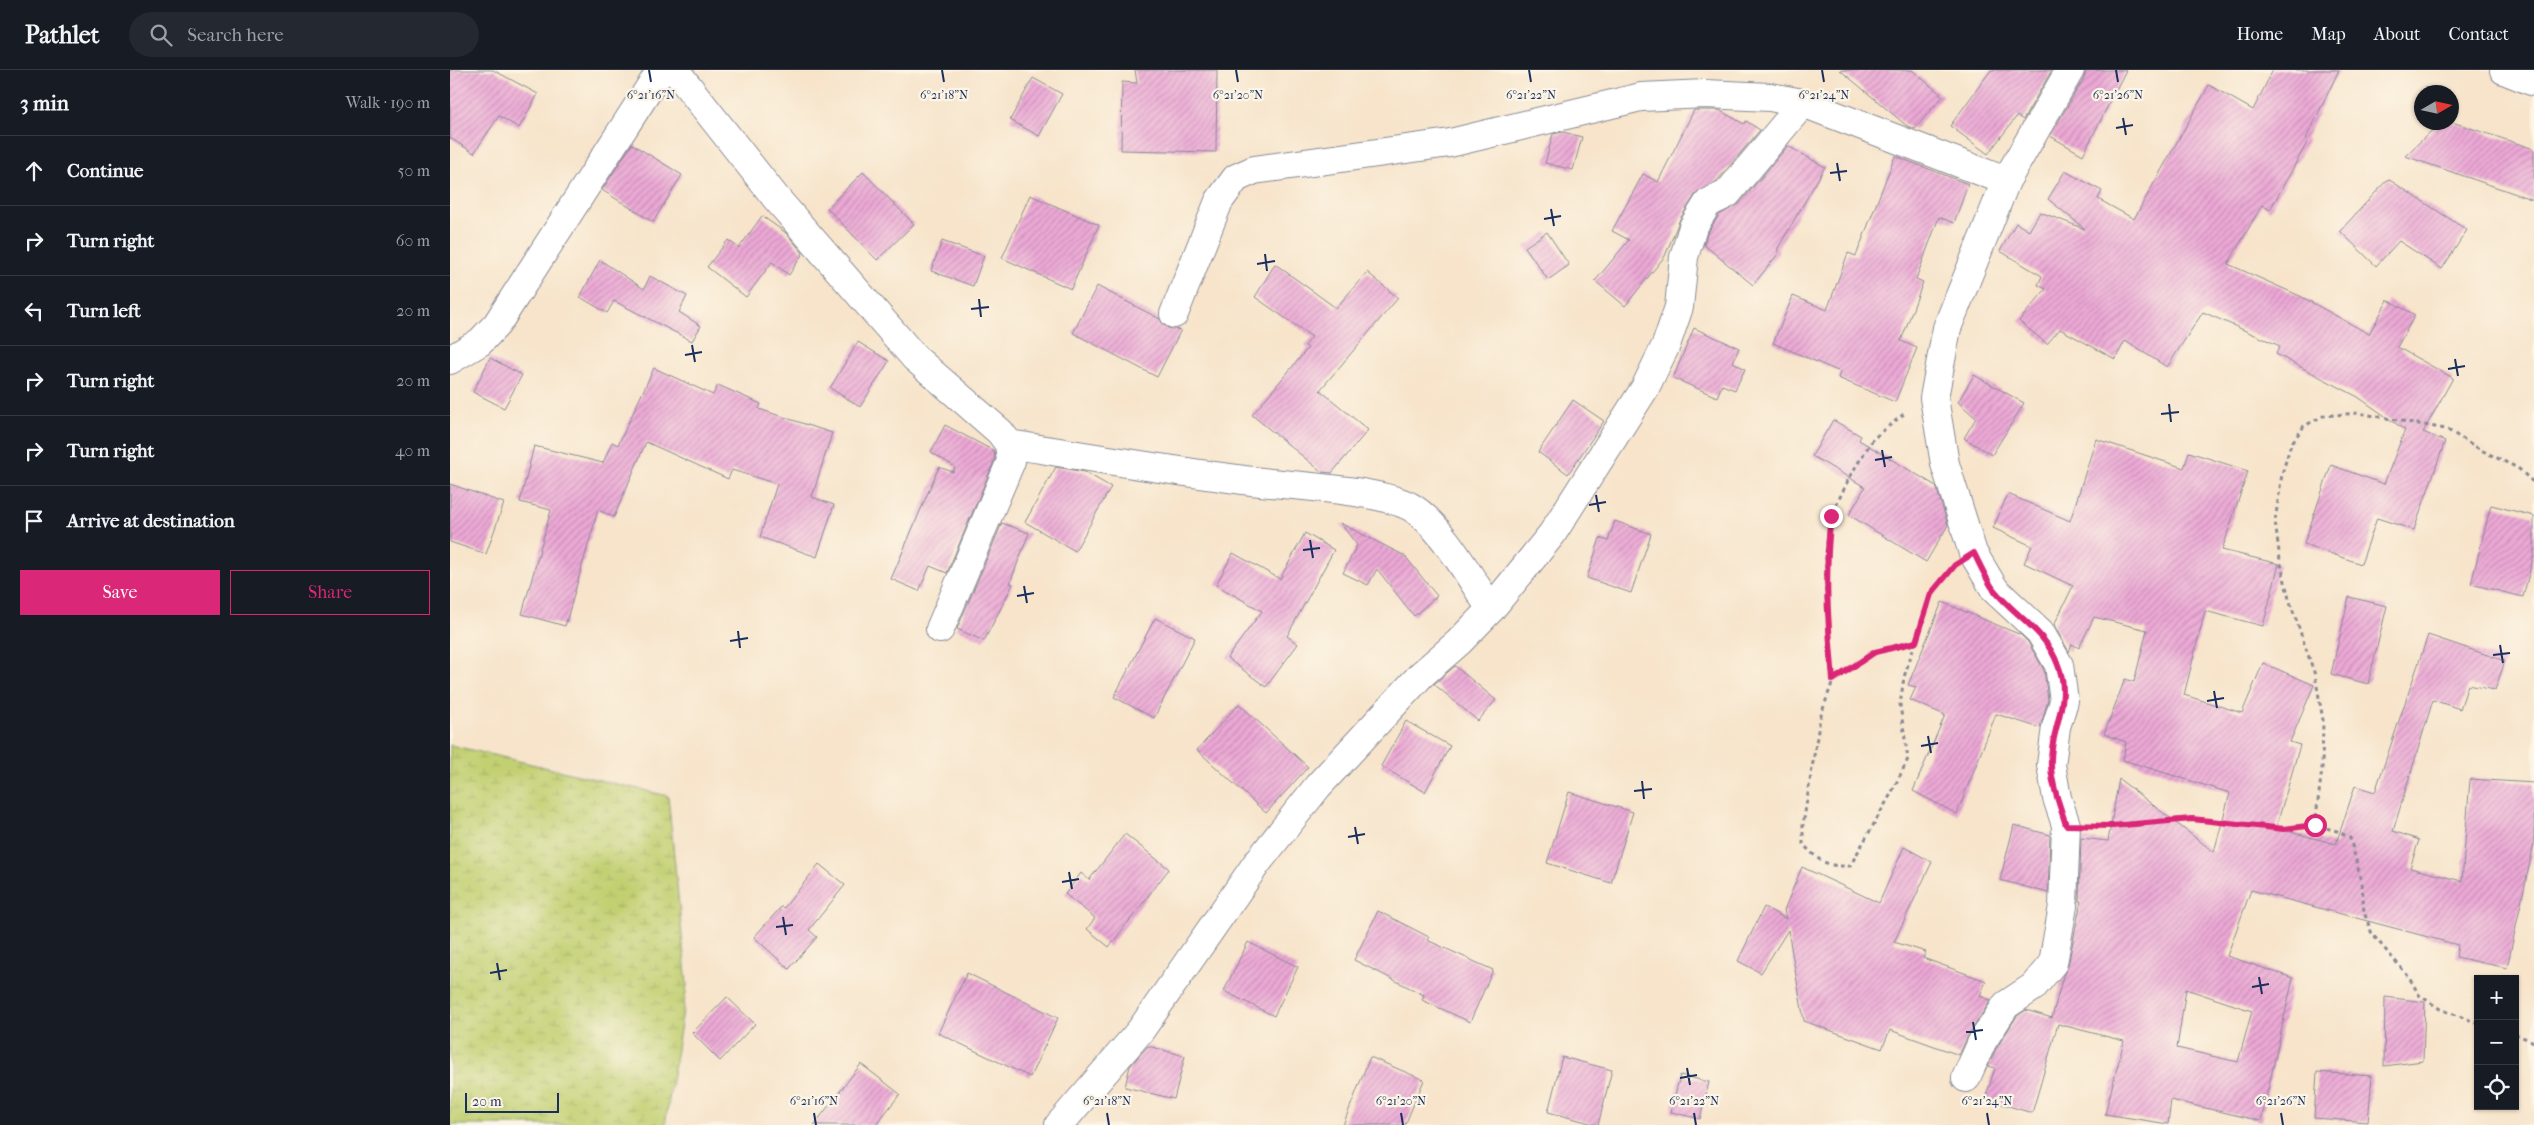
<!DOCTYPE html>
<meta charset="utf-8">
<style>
body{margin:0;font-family:"IM FELL French Canon",serif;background:#242831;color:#f1f3f6}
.controls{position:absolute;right:15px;bottom:15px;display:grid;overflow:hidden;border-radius:0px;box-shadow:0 1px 4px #0004}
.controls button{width:45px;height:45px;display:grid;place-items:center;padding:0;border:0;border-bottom:1px solid #363941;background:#171b24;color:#f1f3f6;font:25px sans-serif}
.compass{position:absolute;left:1964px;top:15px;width:45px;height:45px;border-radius:50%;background:#171b24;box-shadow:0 1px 4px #0004;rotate:81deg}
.scale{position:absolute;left:15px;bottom:12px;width:94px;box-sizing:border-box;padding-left:5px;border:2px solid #1b2f5e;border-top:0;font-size:14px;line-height:18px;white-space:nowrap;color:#1b2f5e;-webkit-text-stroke:4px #fcf5e5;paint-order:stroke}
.stop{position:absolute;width:15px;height:15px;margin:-11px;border:4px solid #db2777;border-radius:50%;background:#fff}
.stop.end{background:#db2777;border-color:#fff;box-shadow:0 1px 5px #0008}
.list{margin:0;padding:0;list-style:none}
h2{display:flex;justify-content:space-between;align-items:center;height:65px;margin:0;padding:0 20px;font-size:21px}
h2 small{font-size:16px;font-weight:400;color:#9ea1a6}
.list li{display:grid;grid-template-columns:32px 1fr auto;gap:15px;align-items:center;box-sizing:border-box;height:70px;padding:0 20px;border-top:1px solid #363941}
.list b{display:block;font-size:19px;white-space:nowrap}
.list em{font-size:16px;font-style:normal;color:#9ea1a6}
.actions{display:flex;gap:10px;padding:15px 20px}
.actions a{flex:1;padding:11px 0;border:1px solid #db2777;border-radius:0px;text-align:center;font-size:18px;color:#db2777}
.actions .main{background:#db2777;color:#fff}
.icon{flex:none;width:28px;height:28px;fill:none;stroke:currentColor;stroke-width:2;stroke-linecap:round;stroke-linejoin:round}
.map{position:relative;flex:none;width:2084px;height:1055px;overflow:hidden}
header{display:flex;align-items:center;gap:30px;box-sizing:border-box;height:70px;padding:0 25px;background:#171b24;border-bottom:1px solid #363941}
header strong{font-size:24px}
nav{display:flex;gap:28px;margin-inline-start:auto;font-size:18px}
.search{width:350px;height:45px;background:#242831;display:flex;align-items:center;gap:12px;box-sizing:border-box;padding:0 18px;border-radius:28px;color:#9ea1a6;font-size:19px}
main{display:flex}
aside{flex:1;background:#171b24}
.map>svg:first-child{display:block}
.wetland{fill:url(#wetland-marsh);stroke:#6e8068}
.building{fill:url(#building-hatch);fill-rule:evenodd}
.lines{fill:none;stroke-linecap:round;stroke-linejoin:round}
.street-casing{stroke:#898a94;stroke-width:30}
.secondary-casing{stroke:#898a94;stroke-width:30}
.path{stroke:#898a94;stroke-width:3;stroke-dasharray:4 4;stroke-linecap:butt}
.street{stroke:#fff;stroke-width:28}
.secondary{stroke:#fff;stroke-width:28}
.route{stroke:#db2777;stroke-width:6}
.ticks{fill:none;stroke:#1b2f5e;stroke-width:2}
.ticks-label{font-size:12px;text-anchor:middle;fill:#1b2f5e;stroke:#fcf5e5;stroke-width:4.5;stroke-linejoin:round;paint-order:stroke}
</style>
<header>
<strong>Pathlet</strong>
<div class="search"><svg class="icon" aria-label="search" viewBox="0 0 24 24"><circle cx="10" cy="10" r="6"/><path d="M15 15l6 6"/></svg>Search here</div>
<nav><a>Home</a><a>Map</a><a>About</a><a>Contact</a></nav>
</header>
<main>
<aside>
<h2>3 min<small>Walk · 190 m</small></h2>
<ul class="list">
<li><svg class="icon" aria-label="ahead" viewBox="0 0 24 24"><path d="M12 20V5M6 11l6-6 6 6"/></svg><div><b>Continue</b></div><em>50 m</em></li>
<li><svg class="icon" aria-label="right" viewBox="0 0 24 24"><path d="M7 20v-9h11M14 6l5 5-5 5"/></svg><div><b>Turn right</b></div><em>60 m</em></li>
<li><svg class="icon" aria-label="left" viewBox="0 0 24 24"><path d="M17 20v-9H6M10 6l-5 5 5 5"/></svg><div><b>Turn left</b></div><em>20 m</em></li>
<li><svg class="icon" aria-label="right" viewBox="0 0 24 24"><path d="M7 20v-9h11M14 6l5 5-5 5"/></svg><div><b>Turn right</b></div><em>20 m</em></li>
<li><svg class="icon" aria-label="right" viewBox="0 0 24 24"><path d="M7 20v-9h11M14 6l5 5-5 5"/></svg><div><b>Turn right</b></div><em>40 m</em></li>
<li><svg class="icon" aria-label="arrive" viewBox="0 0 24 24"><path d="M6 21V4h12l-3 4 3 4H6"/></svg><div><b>Arrive at destination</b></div></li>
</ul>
<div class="actions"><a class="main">Save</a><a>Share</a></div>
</aside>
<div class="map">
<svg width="2084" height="1055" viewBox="0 0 2084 1055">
<defs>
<pattern id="wetland-marsh" width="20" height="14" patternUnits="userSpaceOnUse" patternTransform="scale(1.25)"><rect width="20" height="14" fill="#c2d072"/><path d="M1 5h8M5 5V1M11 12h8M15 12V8" fill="none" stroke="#a6b365"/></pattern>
<pattern id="building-hatch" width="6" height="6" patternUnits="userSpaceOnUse" patternTransform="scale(1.25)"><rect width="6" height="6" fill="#eda9d6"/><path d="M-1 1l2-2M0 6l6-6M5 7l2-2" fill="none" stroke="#bf8ab1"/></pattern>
</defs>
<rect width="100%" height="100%" fill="#fcf5e5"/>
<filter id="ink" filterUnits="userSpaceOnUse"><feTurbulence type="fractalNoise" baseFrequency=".02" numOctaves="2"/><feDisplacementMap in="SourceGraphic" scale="10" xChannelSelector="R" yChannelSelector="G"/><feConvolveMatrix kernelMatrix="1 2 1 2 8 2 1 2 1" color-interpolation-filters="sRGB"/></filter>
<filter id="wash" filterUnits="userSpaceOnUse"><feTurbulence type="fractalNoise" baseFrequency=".0096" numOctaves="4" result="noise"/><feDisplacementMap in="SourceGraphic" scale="20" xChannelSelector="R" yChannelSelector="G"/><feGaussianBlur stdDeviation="1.12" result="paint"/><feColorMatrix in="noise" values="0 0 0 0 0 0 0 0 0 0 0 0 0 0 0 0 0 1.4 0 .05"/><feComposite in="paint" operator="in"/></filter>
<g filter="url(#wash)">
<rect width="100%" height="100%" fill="#f7e4cb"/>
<path class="wetland" d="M 0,675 L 218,726 L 237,915 L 215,1055 L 0,1055 Z"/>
<g id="blocks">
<path class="building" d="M 0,0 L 43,0 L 88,24 L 69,58 L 49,46 L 24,83 L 0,68 Z
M 685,0 L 767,0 L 766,82 L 671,80 L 672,12 L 687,13 Z
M 1390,0 L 1462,0 L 1493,26 L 1465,59 L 1457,56 Z
M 1541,0 L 1602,0 L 1573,50 L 1567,46 L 1538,84 L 1500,56 Z
M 1636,0 L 1676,0 L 1633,85 L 1600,66 L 1634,8 Z
M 1823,0 L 1889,0 L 1856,69 L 1858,71 L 1820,140 L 1812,135 L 1778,194 L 1850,226 L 1919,264 L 1938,230 L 1965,245 L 1947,277 L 2003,308 L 1973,362 L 1995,371 L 1964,460 L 1927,448 L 1911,494 L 1854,474 L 1881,395 L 1934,414 L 1955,360 L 1908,327 L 1826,284 L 1830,276 L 1753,242 L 1717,297 L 1675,271 L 1665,289 L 1610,259 L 1597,274 L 1569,251 L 1596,219 L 1588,215 L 1592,206 L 1550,181 L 1566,153 L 1579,161 L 1590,142 L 1635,159 L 1598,129 L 1615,101 L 1652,121 L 1648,129 L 1684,149 L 1759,15 L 1803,40 Z
M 583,8 L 612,24 L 589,66 L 560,50 Z
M 1244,40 L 1269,40 L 1294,54 L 1296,51 L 1310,60 L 1267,111 L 1245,125 L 1230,149 L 1215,186 L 1175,236 L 1145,211 L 1179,170 L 1162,161 L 1193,104 L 1208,112 Z
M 1991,52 L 2002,52 L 2084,79 L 2084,130 L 1955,86 Z
M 1113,62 L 1132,67 L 1123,100 L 1095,93 L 1103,64 Z
M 182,74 L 232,105 L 203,152 L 152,120 Z
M 1338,76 L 1375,97 L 1328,178 L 1328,184 L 1303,215 L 1254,175 L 1257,164 L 1269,145 L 1289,134 Z
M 1445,86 L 1518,114 L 1504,153 L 1489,147 L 1466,209 L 1473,212 L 1451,271 L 1467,278 L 1445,332 L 1388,308 L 1390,302 L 1323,273 L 1343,226 L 1377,240 L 1398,183 L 1406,186 Z
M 413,102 L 464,154 L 427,190 L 377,138 Z
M 1938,109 L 2017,160 L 1992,199 L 1949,171 L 1926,196 L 1890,161 Z
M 580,125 L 649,155 L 621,219 L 552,188 Z
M 312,146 L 336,163 L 353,183 L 339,205 L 322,192 L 296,227 L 257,197 L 278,170 L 289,178 Z
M 1097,162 L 1119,195 L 1098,210 L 1075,177 Z
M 492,171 L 534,186 L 523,216 L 481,201 Z
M 150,190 L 194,219 L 200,206 L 237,226 L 229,242 L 251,256 L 242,271 L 164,231 L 157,243 L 130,227 Z
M 825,194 L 886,238 L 917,202 L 948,228 L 870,320 L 918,360 L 882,403 L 872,402 L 802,345 L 858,278 L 855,276 L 862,267 L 805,227 Z
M 647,216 L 710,249 L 718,258 L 731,260 L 707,307 L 623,263 Z
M 1244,258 L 1289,278 L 1283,292 L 1295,299 L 1285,320 L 1272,315 L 1267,327 L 1223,308 Z
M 408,272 L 439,291 L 410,337 L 380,318 Z
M 40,288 L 72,305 L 54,338 L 23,322 Z
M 204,298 L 263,325 L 268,315 L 311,334 L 309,339 L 382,363 L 362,427 L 384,435 L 367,487 L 310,467 L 327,414 L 282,400 L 278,409 L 196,372 L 164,447 L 148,440 L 115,556 L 72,544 L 101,440 L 70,432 L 84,376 L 153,393 L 162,372 L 168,375 Z
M 1524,305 L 1574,333 L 1542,385 L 1514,368 L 1526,348 L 1508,332 Z
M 1123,330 L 1154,351 L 1118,404 L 1088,382 Z
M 1383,350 L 1411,366 L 1409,370 L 1486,416 L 1498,455 L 1476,492 L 1399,445 L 1415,417 L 1362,386 Z
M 495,355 L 544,381 L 545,389 L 497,503 L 480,496 L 469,521 L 441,509 L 489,397 L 503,402 L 505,397 L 481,382 Z
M 1646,369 L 1734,398 L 1739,382 L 1798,401 L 1772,480 L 1829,494 L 1813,556 L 1755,541 L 1734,625 L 1792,643 L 1813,593 L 1864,615 L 1840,672 L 1850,675 L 1826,758 L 1886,774 L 1905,716 L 1925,722 L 1978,565 L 2055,591 L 2045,620 L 2018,615 L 2010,639 L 1983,630 L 1943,761 L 1969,770 L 1960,798 L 2012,811 L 2020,709 L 2084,713 L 2084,773 L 2057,898 L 2006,887 L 2008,875 L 1801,820 L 1777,886 L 1843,908 L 1811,1051 L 1721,1030 L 1718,1054 L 1655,1044 L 1674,971 L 1608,954 L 1582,1043 L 1535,1029 L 1545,998 L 1538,996 L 1546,979 L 1567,946 L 1576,940 L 1602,948 L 1613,906 L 1618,896 L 1631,831 L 1629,831 L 1631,768 L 1658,771 L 1669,709 L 1764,782 L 1780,723 L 1673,690 L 1676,672 L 1654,664 L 1675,609 L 1684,612 L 1697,560 L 1644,547 L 1629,578 L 1622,574 L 1619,582 L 1604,555 L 1623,516 L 1574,493 L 1582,476 L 1543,458 L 1558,424 L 1620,451 ZM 1736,919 L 1802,941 L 1788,992 L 1727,978 Z
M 606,397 L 635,402 L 661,417 L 625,481 L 575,452 Z
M 0,414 L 54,433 L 36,484 L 0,472 Z
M 2041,435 L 2084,446 L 2084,484 L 2073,527 L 2021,514 Z
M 1165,451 L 1201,464 L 1181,523 L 1137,508 L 1150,468 L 1158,471 Z
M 552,453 L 579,463 L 560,513 L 563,514 L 534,571 L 507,559 Z
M 890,453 L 955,486 L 987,526 L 964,546 L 927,499 L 918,515 L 893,503 L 907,475 Z
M 855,463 L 884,480 L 837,566 L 848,574 L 816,617 L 777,588 L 812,541 L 766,515 L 783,483 L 830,509 Z
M 1899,527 L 1937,536 L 1918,614 L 1881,604 Z
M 1492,532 L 1571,565 L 1578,572 L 1594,600 L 1598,630 L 1590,658 L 1546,644 L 1507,744 L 1463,721 L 1495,645 L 1460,630 L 1466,617 L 1458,615 Z
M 705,548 L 745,568 L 704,648 L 664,627 Z
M 1005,596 L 1046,630 L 1028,651 L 984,614 Z
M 789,634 L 858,697 L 816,743 L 747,680 Z
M 956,651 L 1000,676 L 975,722 L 931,696 Z
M 1119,722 L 1183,742 L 1161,813 L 1097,793 Z
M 1564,755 L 1600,765 L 1598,823 L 1550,810 Z
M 675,764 L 719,799 L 659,877 L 637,859 L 645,848 L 615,824 L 631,803 L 639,810 Z
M 1454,777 L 1482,792 L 1444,872 L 1476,882 L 1473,888 L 1536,911 L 1530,926 L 1541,930 L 1519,964 L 1509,985 L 1440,960 L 1432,979 L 1354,951 L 1338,860 L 1311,903 L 1288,891 L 1314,837 L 1336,849 L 1334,840 L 1352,797 L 1429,833 Z
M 369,794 L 395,815 L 359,860 L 367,867 L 339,899 L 304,867 L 332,836 L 334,838 Z
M 928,841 L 979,867 L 977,870 L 1043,900 L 1020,952 L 972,930 L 974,925 L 904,890 Z
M 798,872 L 848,897 L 824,946 L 774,921 Z
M 517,903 L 608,948 L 580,1007 L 488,963 Z
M 277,927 L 305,954 L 270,991 L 242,963 Z
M 1935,927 L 1975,932 L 1973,991 L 1934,996 Z
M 698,976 L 735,986 L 724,1029 L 675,1017 L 680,996 Z
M 920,987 L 974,1010 L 955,1055 L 893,1055 Z
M 1112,987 L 1162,1000 L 1148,1055 L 1098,1042 Z
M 411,994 L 450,1024 L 426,1055 L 364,1055 Z
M 1867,1002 L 1922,1006 L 1918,1052 L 1864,1048 Z
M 1230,1005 L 1259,1012 L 1250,1049 L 1221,1042 Z"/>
</g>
</g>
<g filter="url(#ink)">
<use href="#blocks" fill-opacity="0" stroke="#898a94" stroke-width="1"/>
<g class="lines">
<defs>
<path id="street" d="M 225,0 L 326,128 L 465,288 L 550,362 L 559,374 L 561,391 L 490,559
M 724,244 L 769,131 L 786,108 L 804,100 L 1000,73 L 1191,27 L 1255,24 L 1320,27 L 1353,33 L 1556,111
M 0,290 L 30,272 L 47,254 L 211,0
M 559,374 C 640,387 721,401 802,411 C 844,416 923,419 959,436 C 989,451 1022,511 1041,539
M 1516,1008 L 1532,972 L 1556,935 L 1583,917 L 1603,893 L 1613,836 L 1616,755 L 1607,728 L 1601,695 L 1606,657 L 1614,631 L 1609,595 L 1590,562 L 1545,520 L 1523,483 L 1495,394 L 1484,328 L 1497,258 L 1556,111 L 1620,0
M 609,1055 L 690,961 L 807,793 L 868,716 L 971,605 L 1009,572 L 1041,539 L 1102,464 L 1195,318 L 1216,275 L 1229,237 L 1234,187 L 1243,157 L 1258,133 L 1277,124 L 1353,33"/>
<path id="secondary" d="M 2054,0 L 2084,12"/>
</defs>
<use href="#street" class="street-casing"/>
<use href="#secondary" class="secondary-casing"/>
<path class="path" d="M 1466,572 L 1425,583 L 1383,610 L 1370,648 L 1353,755 L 1353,774 C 1369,791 1376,797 1400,796 L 1442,722 L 1458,689 L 1450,635 L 1454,607 L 1481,524 L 1500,501
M 1383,610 L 1376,523 L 1376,484 L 1381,446 L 1400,406 L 1423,369 L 1455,343
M 1865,755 L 1872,699 L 1873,650 L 1865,605 L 1839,529 L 1830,490 L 1825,451 L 1832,404 L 1841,374 L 1854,356 L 1873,346 L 1908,343 L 1996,359 L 2033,381 L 2068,398 L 2084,413
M 1646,756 L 1742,749 L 1834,759 L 1865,755 L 1887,761 L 1900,768 L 1912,813 L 1914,842 L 1922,864 L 1959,907 L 1969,925 L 1990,939 L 2028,953
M 2065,964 L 2084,972"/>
<use href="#street" class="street"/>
<use href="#secondary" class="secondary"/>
</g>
</g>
<g class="lines" filter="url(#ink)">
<path class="route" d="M 1381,446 C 1374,504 1378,553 1383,610 L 1425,582 L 1466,572 L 1481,524 L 1505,495 L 1524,483 C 1530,495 1536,509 1544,520 C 1566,547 1595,560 1608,595 C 1623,631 1599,661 1601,696 C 1602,716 1610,736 1616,755 L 1662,756 L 1742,749 L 1834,759 L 1865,755"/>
</g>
<path class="ticks" d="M 199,0 L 201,12M 492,0 L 494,12M 786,0 L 788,12M 1079,0 L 1081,12M 1372,0 L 1374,12M 1666,0 L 1668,12M 1673,48 L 1676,65M 1666,58 L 1683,55M 1387,93 L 1390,111M 1380,103 L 1397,101M 1101,139 L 1104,156M 1094,149 L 1111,146M 815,184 L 817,201M 807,194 L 825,191M 529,229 L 531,247M 521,239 L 539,237M 242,275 L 245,292M 235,285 L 252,282M 2005,289 L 2008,306M 1998,299 L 2015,296M 1719,334 L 1721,352M 1711,344 L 1729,342M 1432,380 L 1435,397M 1425,390 L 1442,387M 1146,425 L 1149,442M 1139,435 L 1156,432M 860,470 L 863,488M 853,480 L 870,478M 574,516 L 577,533M 567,526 L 584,523M 288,561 L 290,578M 280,571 L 298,568M 2050,575 L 2053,593M 2043,585 L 2060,583M 1764,621 L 1767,638M 1757,631 L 1774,628M 1478,666 L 1481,683M 1471,676 L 1488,673M 1192,711 L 1194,729M 1184,721 L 1202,719M 905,757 L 908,774M 898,767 L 915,764M 619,802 L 622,819M 612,812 L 629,809M 333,847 L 336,865M 326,857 L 343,855M 47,893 L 50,910M 40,903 L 57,900M 1809,907 L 1812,924M 1802,917 L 1819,914M 1523,952 L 1526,970M 1516,962 L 1533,960M 1237,998 L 1240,1015M 1230,1008 L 1247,1005M 364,1043 L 366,1055M 657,1043 L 659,1055M 951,1043 L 953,1055M 1244,1043 L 1246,1055M 1537,1043 L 1539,1055M 1831,1043 L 1833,1055"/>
<g class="ticks-label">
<text x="201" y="29">6°21'16"N</text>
<text x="494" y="29">6°21'18"N</text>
<text x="788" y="29">6°21'20"N</text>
<text x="1081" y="29">6°21'22"N</text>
<text x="1374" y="29">6°21'24"N</text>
<text x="1668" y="29">6°21'26"N</text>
<text x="364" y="1035">6°21'16"N</text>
<text x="657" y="1035">6°21'18"N</text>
<text x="951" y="1035">6°21'20"N</text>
<text x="1244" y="1035">6°21'22"N</text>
<text x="1537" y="1035">6°21'24"N</text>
<text x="1831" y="1035">6°21'26"N</text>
</g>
</svg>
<div class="controls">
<button>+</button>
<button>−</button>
<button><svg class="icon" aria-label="locate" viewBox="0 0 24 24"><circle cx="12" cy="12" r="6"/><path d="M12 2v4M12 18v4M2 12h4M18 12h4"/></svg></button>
</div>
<svg class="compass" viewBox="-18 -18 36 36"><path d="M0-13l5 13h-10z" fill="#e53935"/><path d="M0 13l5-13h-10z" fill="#9ea1a6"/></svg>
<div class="scale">20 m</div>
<div class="stop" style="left:1865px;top:755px"></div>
<div class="stop end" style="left:1381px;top:446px"></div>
</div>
</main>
